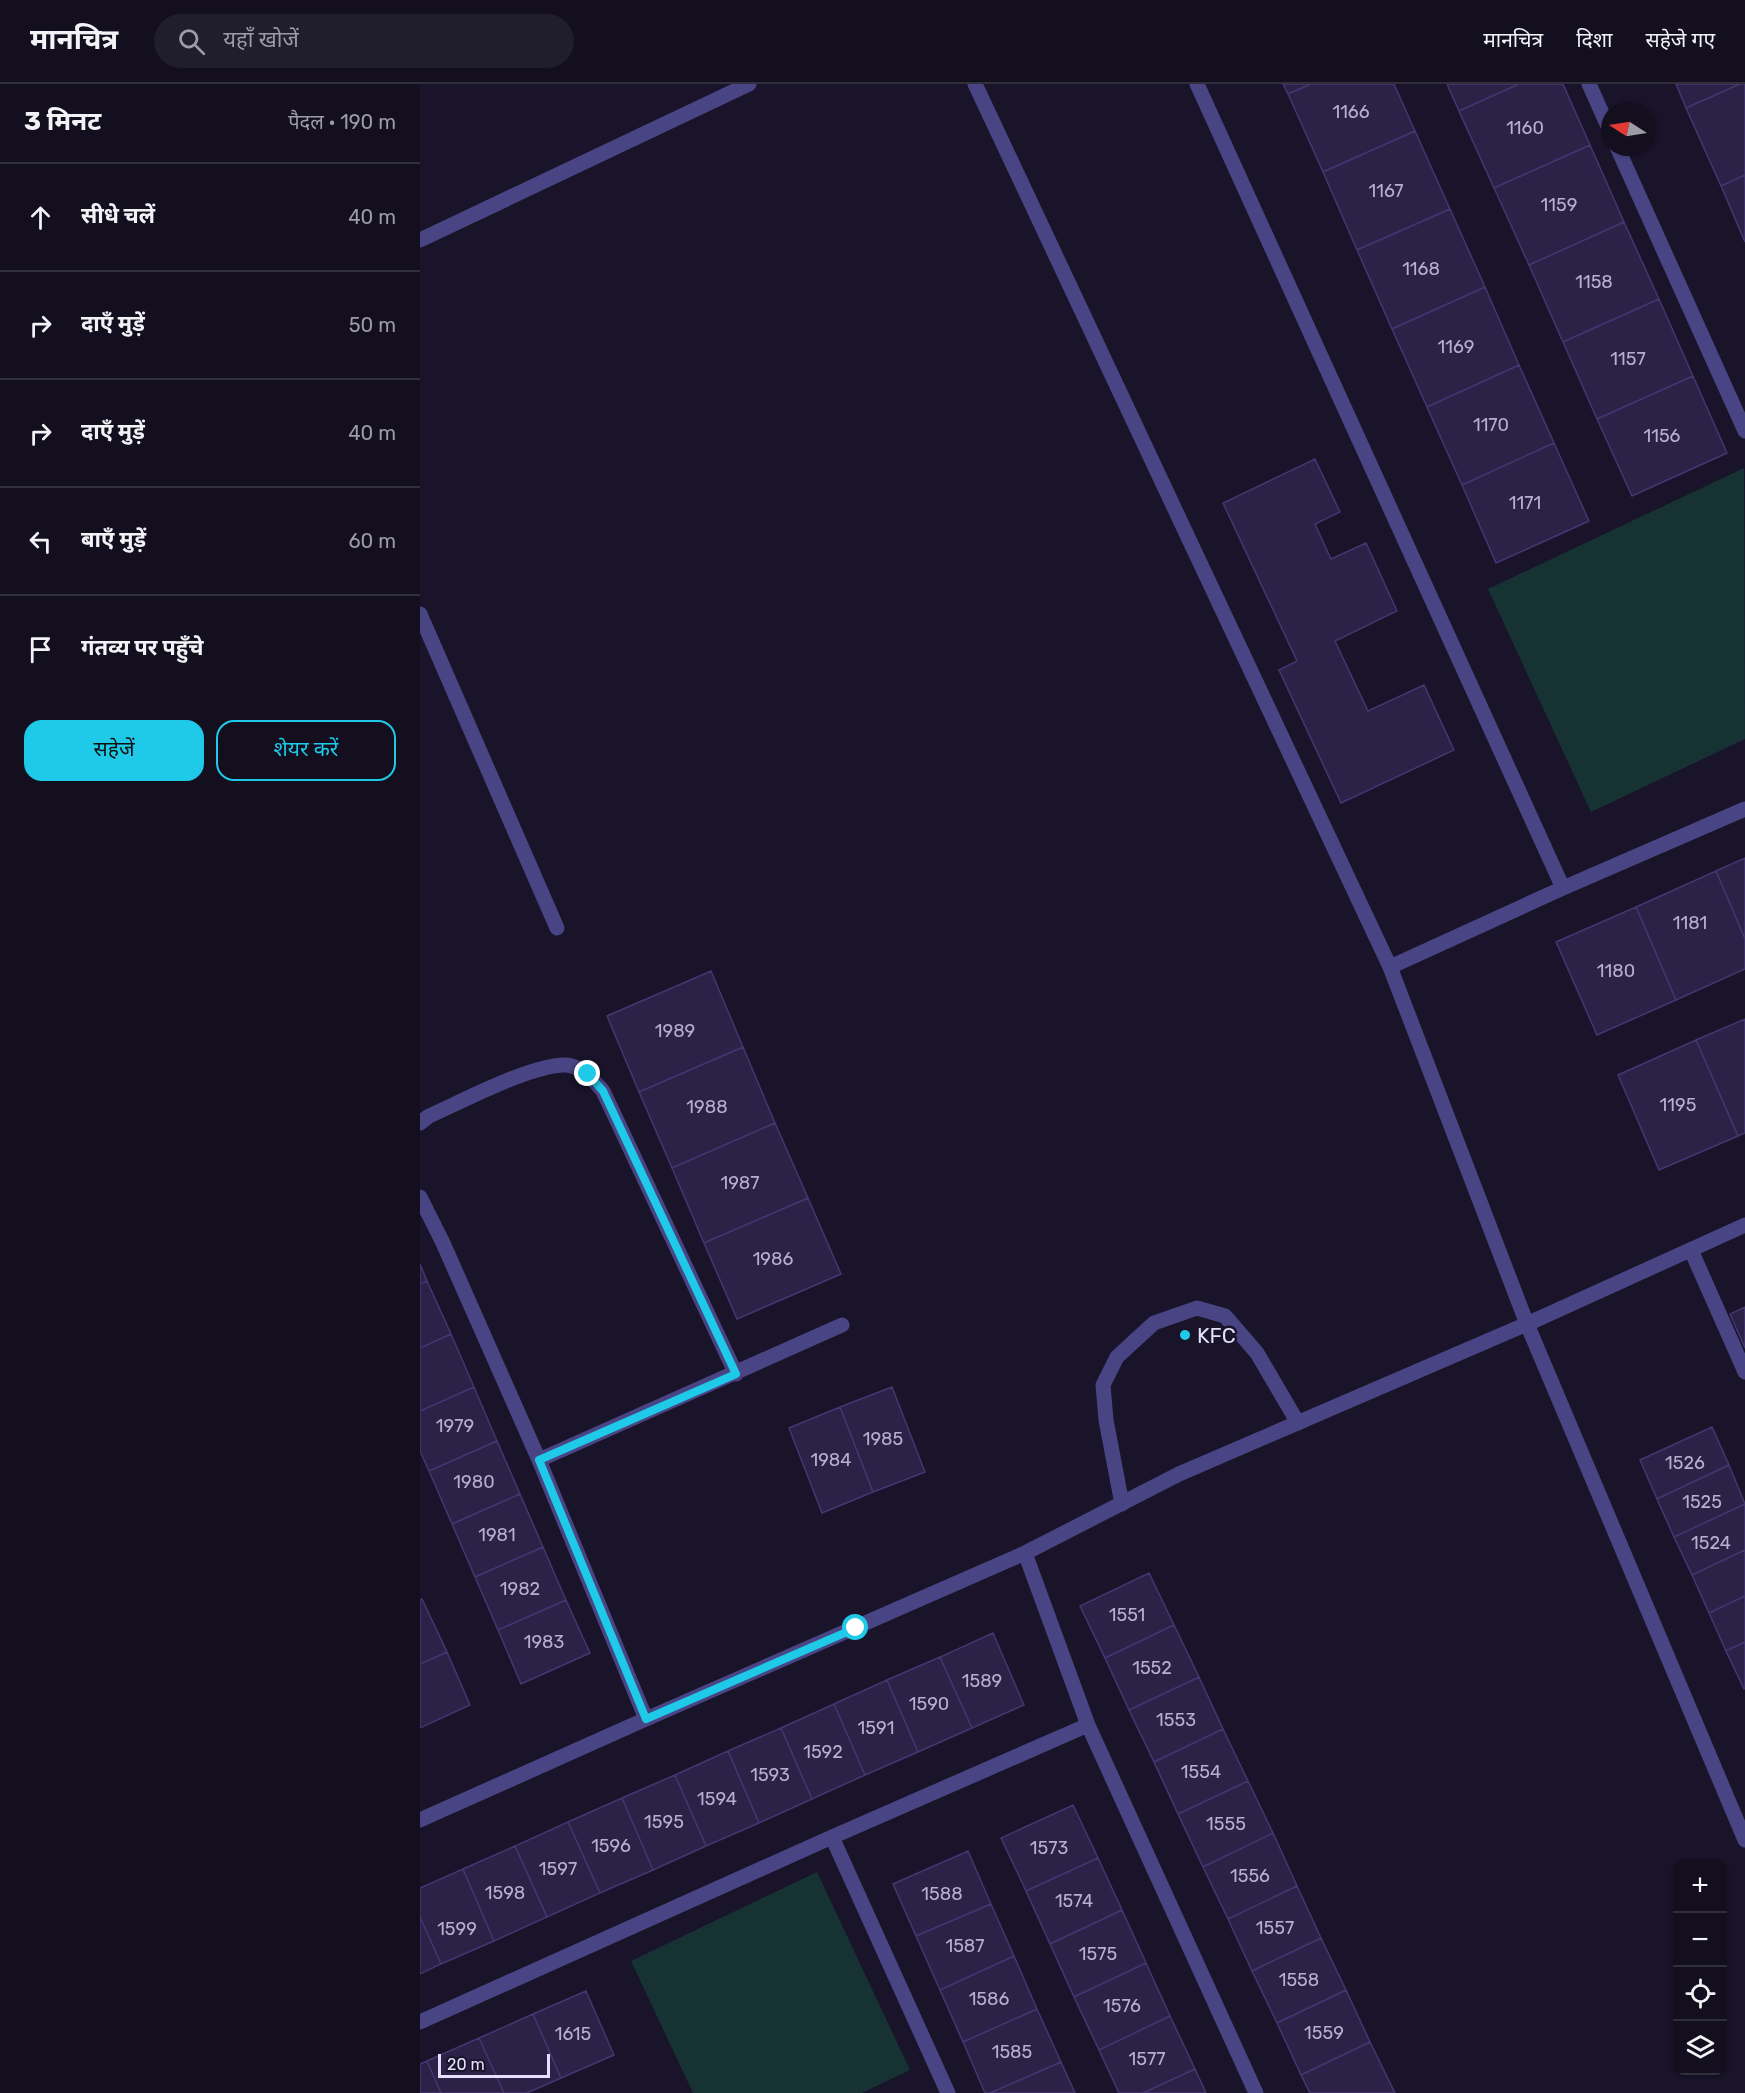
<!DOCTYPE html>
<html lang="hi">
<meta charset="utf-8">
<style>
body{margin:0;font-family:Rubik,"Noto Sans Devanagari",sans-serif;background:#201d2c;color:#f1f3f6}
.controls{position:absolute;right:18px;bottom:18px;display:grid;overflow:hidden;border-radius:12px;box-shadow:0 2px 4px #0004}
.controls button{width:54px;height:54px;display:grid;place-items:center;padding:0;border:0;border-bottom:2px solid #322f3d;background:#130f1f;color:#f1f3f6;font:30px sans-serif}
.compass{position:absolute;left:1181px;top:18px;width:54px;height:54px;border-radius:50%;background:#130f1f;box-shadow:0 2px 4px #0004;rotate:282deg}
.scale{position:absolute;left:18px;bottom:15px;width:112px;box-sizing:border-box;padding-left:6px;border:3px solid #e4dffc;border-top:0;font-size:16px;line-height:21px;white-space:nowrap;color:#e4dffc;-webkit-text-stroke:4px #191429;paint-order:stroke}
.stop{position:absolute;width:18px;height:18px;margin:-14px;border:4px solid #1fc9e8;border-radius:50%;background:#fff}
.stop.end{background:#1fc9e8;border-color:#fff;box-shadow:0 2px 6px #0008}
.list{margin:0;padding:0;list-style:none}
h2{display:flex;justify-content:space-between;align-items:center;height:78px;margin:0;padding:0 24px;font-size:26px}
h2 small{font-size:20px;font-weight:400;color:#9d9ca4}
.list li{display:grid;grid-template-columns:39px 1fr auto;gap:18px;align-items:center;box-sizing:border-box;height:108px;padding:0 24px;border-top:2px solid #322f3d}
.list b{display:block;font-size:22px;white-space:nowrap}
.list em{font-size:20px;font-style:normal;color:#9d9ca4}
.actions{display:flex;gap:12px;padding:18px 24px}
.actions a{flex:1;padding:14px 0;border:2px solid #1fc9e8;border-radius:18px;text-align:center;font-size:21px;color:#1fc9e8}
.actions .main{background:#1fc9e8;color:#111}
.icon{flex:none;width:33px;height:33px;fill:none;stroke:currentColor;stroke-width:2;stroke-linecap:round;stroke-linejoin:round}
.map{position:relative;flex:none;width:1325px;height:2009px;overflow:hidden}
header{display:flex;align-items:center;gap:36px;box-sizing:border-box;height:84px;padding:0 30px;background:#130f1f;border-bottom:2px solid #322f3d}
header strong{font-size:28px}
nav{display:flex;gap:33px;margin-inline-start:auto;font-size:21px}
.search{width:420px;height:54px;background:#201d2c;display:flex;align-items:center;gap:15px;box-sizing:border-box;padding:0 21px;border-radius:33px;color:#9d9ca4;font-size:22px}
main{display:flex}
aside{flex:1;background:#130f1f}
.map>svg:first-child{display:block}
.green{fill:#173233}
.building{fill:#2c2248;stroke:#453672;stroke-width:1.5}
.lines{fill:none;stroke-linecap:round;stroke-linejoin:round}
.lane{stroke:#494483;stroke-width:15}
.street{stroke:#494483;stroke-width:15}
.route{stroke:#1fc9e8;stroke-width:8}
.poi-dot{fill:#1fc9e8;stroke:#191429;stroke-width:2}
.labels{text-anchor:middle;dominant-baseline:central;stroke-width:5;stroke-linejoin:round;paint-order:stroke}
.number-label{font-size:18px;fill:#b6b0cf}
.poi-label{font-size:21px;fill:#e4dffc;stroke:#191429;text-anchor:start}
</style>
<header>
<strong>मानचित्र</strong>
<div class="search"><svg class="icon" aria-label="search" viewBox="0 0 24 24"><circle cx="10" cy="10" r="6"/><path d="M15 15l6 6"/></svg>यहाँ खोजें</div>
<nav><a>मानचित्र</a><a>दिशा</a><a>सहेजे गए</a></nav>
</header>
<main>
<aside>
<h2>3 मिनट<small>पैदल · 190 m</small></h2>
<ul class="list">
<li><svg class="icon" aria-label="ahead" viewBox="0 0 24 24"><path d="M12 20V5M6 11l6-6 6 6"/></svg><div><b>सीधे चलें</b></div><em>40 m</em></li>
<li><svg class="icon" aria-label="right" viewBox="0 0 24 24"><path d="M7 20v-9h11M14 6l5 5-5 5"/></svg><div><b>दाएँ मुड़ें</b></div><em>50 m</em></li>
<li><svg class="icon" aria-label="right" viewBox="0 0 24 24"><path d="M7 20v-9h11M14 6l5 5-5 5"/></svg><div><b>दाएँ मुड़ें</b></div><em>40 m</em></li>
<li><svg class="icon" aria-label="left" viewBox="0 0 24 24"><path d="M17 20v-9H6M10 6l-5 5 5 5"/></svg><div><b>बाएँ मुड़ें</b></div><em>60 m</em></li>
<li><svg class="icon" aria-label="arrive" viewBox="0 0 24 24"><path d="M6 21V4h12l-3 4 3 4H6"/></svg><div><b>गंतव्य पर पहुँचे</b></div></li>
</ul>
<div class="actions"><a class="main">सहेजें</a><a>शेयर करें</a></div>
</aside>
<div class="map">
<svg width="1325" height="2009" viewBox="0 0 1325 2009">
<rect width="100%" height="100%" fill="#191429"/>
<path class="green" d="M 1324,384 L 1325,655 L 1171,728 L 1068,505 Z
M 397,1788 L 490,1986 L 442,2009 L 273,2009 L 211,1877 Z"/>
<path class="building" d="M 863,0 L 891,0 L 868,10 Z
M 891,0 L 974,0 L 995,47 L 903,88 L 868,10 Z
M 1027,0 L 1099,0 L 1039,27 Z
M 1099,0 L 1143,0 L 1170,61 L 1074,104 L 1039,27 Z
M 1256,0 L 1320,0 L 1266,24 Z
M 1320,0 L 1325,0 L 1325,91 L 1301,102 L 1266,24 Z
M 995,47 L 1030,125 L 937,166 L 903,88 Z
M 1170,61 L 1204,138 L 1109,181 L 1074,104 Z
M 1325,91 L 1325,158 L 1301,102 Z
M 1030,125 L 1065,203 L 972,245 L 937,166 Z
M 1204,138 L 1239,215 L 1143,258 L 1109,181 Z
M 1065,203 L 1099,281 L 1007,323 L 972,245 Z
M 1239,215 L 1273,292 L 1177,335 L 1143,258 Z
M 1099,281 L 1134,359 L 1042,401 L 1007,323 Z
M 1273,292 L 1307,369 L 1212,412 L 1177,335 Z
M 1134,359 L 1169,437 L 1076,479 L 1042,401 Z
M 895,375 L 920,428 L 895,440 L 911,475 L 946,459 L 977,527 L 915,557 L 948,627 L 1004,601 L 1034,666 L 921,719 L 859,586 L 877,577 L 803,419 Z
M 1325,774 L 1325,855 L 1296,787 Z
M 1296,787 L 1325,855 L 1325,885 L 1256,916 L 1216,823 Z
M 1216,823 L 1256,916 L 1177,951 L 1136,858 Z
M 291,887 L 323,963 L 219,1008 L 187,932 Z
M 1325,935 L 1325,1049 L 1318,1052 L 1276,956 Z
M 1276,956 L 1318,1052 L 1239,1086 L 1198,991 Z
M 323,963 L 355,1039 L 252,1084 L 219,1008 Z
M 355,1039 L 388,1114 L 284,1159 L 252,1084 Z
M 388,1114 L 421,1190 L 317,1235 L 284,1159 Z
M 0,1180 L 7,1197 L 0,1200 Z
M 7,1197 L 31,1250 L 0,1264 L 0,1200 Z
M 1325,1223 L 1325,1264 L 1310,1230 Z
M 31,1250 L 54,1303 L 0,1327 L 0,1264 Z
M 54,1303 L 77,1357 L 9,1387 L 0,1367 L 0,1327 Z
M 472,1303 L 505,1388 L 453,1408 L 420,1323 Z
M 420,1323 L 453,1408 L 402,1429 L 369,1344 Z
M 1292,1343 L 1309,1381 L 1237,1415 L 1220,1376 Z
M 77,1357 L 100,1410 L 32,1440 L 9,1387 Z
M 1309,1381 L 1325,1420 L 1254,1453 L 1237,1415 Z
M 100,1410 L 123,1463 L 55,1493 L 32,1440 Z
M 1325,1420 L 1325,1466 L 1272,1491 L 1254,1453 Z
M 123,1463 L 146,1516 L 78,1546 L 55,1493 Z
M 1325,1466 L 1325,1512 L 1289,1529 L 1272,1491 Z
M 729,1489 L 754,1541 L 685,1574 L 660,1522 Z
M 1325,1512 L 1325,1558 L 1306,1567 L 1289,1529 Z
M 2,1515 L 27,1568 L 0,1580 L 0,1516 Z
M 146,1516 L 170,1569 L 101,1600 L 78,1546 Z
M 754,1541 L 779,1593 L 709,1626 L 685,1574 Z
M 573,1549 L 604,1621 L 552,1644 L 520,1573 Z
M 1325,1558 L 1325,1604 L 1324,1605 L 1306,1567 Z
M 27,1568 L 50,1621 L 0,1644 L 0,1580 Z
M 520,1573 L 552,1644 L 498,1668 L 467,1596 Z
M 779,1593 L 803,1645 L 734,1678 L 709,1626 Z
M 467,1596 L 498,1668 L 445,1691 L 414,1620 Z
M 414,1620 L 445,1691 L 392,1715 L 361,1644 Z
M 361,1644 L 392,1715 L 339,1739 L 308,1667 Z
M 803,1645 L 828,1697 L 758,1730 L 734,1678 Z
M 308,1667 L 339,1739 L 286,1762 L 255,1691 Z
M 255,1691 L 286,1762 L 233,1786 L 202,1714 Z
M 828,1697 L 853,1749 L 783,1783 L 758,1730 Z
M 202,1714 L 233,1786 L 180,1809 L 148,1738 Z
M 653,1721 L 678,1774 L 606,1807 L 581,1754 Z
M 148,1738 L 180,1809 L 127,1833 L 95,1762 Z
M 853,1749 L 877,1802 L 808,1835 L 783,1783 Z
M 95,1762 L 127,1833 L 74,1857 L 43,1785 Z
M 548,1767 L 571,1820 L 496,1852 L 473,1800 Z
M 678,1774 L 702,1826 L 630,1860 L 606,1807 Z
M 43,1785 L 74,1857 L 21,1880 L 0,1833 L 0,1804 Z
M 877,1802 L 901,1854 L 832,1887 L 808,1835 Z
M 571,1820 L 594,1872 L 520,1906 L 496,1852 Z
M 702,1826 L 726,1879 L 654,1913 L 630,1860 Z
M 0,1833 L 21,1880 L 0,1890 Z
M 901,1854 L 926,1906 L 857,1939 L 832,1887 Z
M 594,1872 L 617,1925 L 543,1958 L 520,1906 Z
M 726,1879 L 750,1932 L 679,1966 L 654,1913 Z
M 926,1906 L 950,1958 L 881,1991 L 857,1939 Z
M 166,1907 L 194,1971 L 141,1994 L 113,1930 Z
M 617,1925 L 641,1978 L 570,2009 L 565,2009 L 543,1958 Z
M 113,1930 L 141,1994 L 107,2009 L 84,2009 L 59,1954 Z
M 750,1932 L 775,1985 L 723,2009 L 699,2009 L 679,1966 Z
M 59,1954 L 84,2009 L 21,2009 L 7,1977 Z
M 950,1958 L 975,2009 L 890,2009 L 881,1991 Z
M 7,1977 L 21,2009 L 0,2009 L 0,1980 Z
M 641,1978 L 655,2009 L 570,2009 Z
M 775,1985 L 786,2009 L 723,2009 Z"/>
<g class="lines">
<path class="lane" d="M 702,1420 L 686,1336 L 683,1301 L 697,1273 L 734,1239 L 777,1224 L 805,1232 L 837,1269 L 878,1339"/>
<path class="street" d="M 555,0 L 970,883 L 1107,1240 L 1325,1756
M 777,0 L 1143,804
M 1169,0 L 1190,47
M 1197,63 L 1325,347
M 0,156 L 329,0
M 0,530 L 137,844
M 970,883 L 1143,804 L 1325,725
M 0,1039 L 9,1032 C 41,1018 114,979 147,981 C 163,983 173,996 183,1007 L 316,1290
M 0,1113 L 23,1159 L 119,1376 L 226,1635
M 1271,1166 L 1325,1288
M 119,1376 L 422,1241
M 605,1469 L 668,1641 L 836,2009
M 0,1736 L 226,1635 L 605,1469 L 759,1390 L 1107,1240 L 1325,1141
M 412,1753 L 528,2009
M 0,1938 L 412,1753 L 668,1641"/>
</g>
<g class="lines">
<path class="route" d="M 168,990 L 183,1007 L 316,1290 L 119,1376 L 226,1635 L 436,1544"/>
</g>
<circle class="poi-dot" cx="765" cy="1251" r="6"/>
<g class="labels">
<g class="number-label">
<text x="931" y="28">1166</text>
<text x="1105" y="44">1160</text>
<text x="966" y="107">1167</text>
<text x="1139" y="121">1159</text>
<text x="1001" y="185">1168</text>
<text x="1174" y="198">1158</text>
<text x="1036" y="263">1169</text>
<text x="1208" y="275">1157</text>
<text x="1071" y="341">1170</text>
<text x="1242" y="352">1156</text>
<text x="1105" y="419">1171</text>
<text x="1270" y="839">1181</text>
<text x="1196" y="887">1180</text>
<text x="255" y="947">1989</text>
<text x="1258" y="1021">1195</text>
<text x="287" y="1023">1988</text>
<text x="320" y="1099">1987</text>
<text x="353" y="1175">1986</text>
<text x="35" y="1342">1979</text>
<text x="463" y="1355">1985</text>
<text x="411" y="1376">1984</text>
<text x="1265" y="1379">1526</text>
<text x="54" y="1398">1980</text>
<text x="1282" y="1418">1525</text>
<text x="77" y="1451">1981</text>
<text x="1291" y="1459">1524</text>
<text x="100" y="1505">1982</text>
<text x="707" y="1531">1551</text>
<text x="124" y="1558">1983</text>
<text x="732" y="1584">1552</text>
<text x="562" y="1597">1589</text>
<text x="509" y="1620">1590</text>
<text x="756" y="1636">1553</text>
<text x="456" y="1644">1591</text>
<text x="403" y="1668">1592</text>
<text x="781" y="1688">1554</text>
<text x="350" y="1691">1593</text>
<text x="297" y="1715">1594</text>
<text x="244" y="1738">1595</text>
<text x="806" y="1740">1555</text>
<text x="191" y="1762">1596</text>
<text x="629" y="1764">1573</text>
<text x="138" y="1785">1597</text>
<text x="830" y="1792">1556</text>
<text x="85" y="1809">1598</text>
<text x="522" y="1810">1588</text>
<text x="654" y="1817">1574</text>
<text x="855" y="1844">1557</text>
<text x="37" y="1845">1599</text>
<text x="545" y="1862">1587</text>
<text x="678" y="1870">1575</text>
<text x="879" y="1896">1558</text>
<text x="569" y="1915">1586</text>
<text x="702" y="1922">1576</text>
<text x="904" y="1949">1559</text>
<text x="153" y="1950">1615</text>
<text x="592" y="1968">1585</text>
<text x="727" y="1975">1577</text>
</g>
<g class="poi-label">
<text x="777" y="1251">KFC</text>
</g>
</g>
</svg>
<div class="controls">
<button>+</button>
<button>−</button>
<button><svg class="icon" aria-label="locate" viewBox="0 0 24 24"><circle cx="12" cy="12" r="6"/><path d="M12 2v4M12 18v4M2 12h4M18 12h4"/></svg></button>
<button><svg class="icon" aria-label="layers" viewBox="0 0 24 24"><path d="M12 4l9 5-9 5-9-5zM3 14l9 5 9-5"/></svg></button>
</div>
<svg class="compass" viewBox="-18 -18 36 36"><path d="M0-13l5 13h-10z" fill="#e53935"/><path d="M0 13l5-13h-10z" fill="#9d9ca4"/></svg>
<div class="scale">20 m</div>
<div class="stop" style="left:436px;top:1544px"></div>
<div class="stop end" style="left:168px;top:990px"></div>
</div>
</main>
